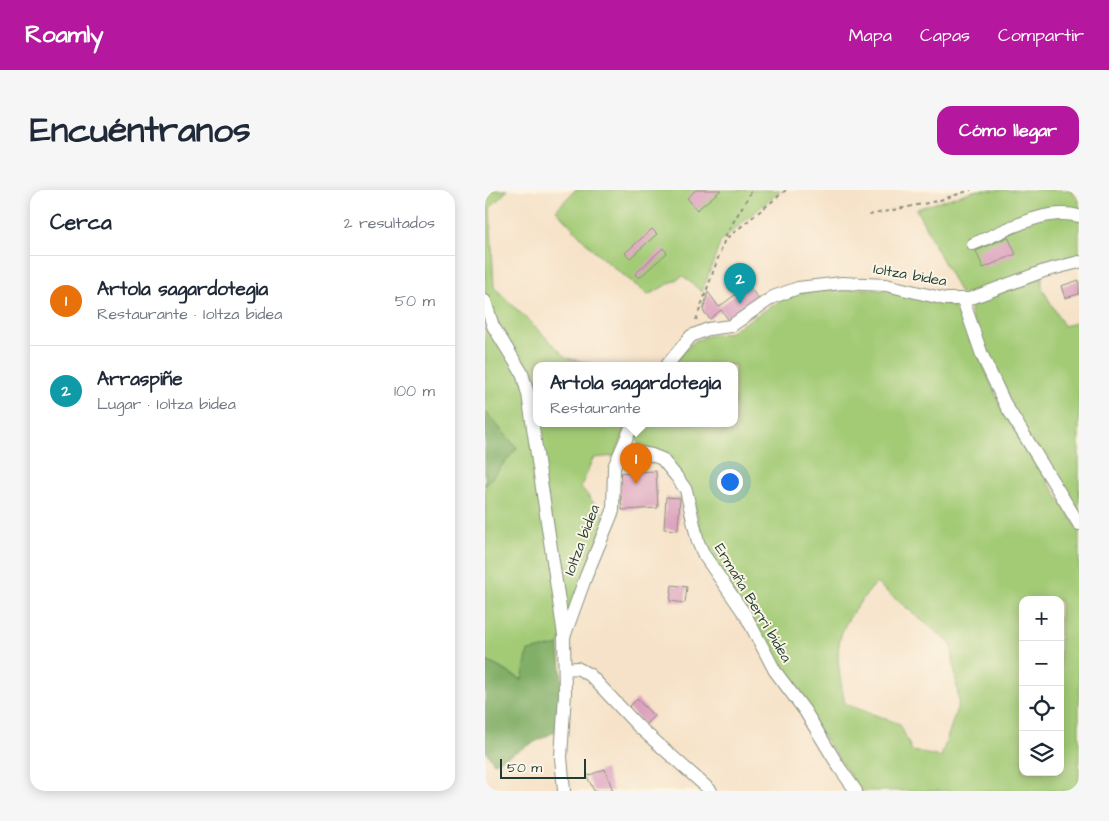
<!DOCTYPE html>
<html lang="es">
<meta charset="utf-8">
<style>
body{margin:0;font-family:"Architects Daughter",sans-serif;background:#f6f6f7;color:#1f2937}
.controls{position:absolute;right:15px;bottom:15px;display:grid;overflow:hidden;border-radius:10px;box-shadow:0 2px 12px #0003}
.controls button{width:45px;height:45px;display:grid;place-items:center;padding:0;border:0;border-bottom:1px solid #e0e1e3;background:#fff;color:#1f2937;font:25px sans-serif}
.scale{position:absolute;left:15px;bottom:12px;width:86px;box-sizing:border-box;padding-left:5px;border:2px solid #1f3d34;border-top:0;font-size:14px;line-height:18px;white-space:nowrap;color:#1f3d34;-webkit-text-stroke:4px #fcf5e5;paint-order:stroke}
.you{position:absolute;left:244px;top:291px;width:18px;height:18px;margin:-12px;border:4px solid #fff;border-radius:50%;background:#1a73e8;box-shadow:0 0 0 8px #1a73e833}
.badge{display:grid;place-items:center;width:32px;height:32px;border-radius:50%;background:#b5179e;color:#fff;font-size:16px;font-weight:700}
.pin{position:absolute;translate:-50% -41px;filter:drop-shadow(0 1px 2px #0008)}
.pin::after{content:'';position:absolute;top:26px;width:18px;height:15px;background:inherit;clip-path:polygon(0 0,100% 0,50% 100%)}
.popup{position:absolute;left:48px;top:172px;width:205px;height:65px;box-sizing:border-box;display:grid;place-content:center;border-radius:10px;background:#fff;filter:drop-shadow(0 1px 4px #0005);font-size:16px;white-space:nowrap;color:#747a83}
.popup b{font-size:19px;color:#1f2937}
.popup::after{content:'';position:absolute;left:50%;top:100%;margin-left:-10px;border:10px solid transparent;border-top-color:#fff}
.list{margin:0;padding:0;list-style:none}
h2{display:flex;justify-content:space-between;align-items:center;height:65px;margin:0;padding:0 20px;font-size:21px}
h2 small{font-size:16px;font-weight:400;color:#747a83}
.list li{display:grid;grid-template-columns:32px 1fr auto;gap:15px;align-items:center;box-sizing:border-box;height:90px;padding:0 20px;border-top:1px solid #e0e1e3}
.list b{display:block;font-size:19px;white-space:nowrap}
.list p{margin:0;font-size:16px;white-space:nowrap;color:#747a83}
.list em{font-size:16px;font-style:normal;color:#747a83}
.icon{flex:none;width:28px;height:28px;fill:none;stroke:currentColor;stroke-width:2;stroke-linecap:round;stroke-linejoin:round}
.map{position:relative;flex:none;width:594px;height:601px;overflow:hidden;border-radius:15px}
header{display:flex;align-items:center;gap:30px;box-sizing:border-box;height:70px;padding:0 25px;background:#b5179e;color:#fff}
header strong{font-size:24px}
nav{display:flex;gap:28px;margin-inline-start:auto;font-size:18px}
.intro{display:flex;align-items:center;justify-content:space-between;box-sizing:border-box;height:120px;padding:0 30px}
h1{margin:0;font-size:35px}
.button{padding:12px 22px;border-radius:15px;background:#b5179e;color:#fff;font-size:18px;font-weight:700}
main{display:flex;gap:30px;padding:0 30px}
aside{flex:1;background:#fff;border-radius:15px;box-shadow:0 2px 12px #0003}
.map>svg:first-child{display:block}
.green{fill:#a3cb76;stroke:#618455;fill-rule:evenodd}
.forest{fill:#82af67;stroke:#50764e}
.building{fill:#dca1be}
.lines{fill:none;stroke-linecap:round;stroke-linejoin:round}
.minor-casing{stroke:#8a907e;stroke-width:14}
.path{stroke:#8a907e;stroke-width:2;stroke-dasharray:4 4;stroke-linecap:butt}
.minor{stroke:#fff;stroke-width:12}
.labels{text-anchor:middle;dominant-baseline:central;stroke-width:4;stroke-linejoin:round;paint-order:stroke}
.street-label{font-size:15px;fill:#1f3d34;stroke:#fcf5e5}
</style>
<header>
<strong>Roamly</strong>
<nav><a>Mapa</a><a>Capas</a><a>Compartir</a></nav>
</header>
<div class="intro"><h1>Encuéntranos</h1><a class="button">Cómo llegar</a></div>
<main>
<aside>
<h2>Cerca<small>2 resultados</small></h2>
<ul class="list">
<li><span class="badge" style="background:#e8710a">1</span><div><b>Artola sagardotegia</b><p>Restaurante · Ioltza bidea</p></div><em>50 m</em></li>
<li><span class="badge" style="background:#0f9aa8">2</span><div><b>Arraspiñe</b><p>Lugar · Ioltza bidea</p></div><em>100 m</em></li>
</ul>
</aside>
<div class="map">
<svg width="594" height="601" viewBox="0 0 594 601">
<rect width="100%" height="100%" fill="#fcf5e5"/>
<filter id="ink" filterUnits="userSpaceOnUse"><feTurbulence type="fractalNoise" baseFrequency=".02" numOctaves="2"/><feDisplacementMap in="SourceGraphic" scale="10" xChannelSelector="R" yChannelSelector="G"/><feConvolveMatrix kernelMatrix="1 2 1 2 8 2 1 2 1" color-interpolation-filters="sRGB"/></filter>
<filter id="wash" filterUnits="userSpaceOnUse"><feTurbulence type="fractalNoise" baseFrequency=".0096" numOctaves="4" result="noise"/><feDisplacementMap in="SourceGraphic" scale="20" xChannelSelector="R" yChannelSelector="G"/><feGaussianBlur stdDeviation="1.12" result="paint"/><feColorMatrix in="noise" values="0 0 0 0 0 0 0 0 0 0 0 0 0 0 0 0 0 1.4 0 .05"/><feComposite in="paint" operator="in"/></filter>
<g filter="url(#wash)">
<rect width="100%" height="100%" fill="#f6e2c8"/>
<path class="green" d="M 0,0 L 23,0 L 5,18 L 9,97 L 82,168 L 113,175 L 52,175 L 52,233 L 143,233 L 130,266 L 108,268 L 96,297 L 121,328 L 74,455 L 38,490 L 0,470 L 0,296 L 32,258 L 0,221 Z
M 90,0 L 296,0 L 236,51 L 217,102 L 198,86 L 163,105 L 111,63 L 71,20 Z
M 492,0 L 585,0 L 594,10 L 594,67 C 553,73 516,97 476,105 L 431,19 Z
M 557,86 L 557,98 L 579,136 L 594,131 L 594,328 L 521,211 L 485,124 L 486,112 Z
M 367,98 C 400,100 449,101 475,122 L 520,225 L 594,340 L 594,601 L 376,601 L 300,491 L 219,356 L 207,300 L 175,262 L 154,255 L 149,244 L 154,233 L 250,233 L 250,175 L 189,175 L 198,162 L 210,151 L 222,146 L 243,143 L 308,103 ZM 391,393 L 466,454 L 474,512 L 456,567 L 427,561 L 415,534 L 360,514 C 347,450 350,442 391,393 ZM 538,410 L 575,410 L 575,582 L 538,582 Z"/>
<path class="forest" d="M 0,221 L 32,258 L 0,296 Z
M 74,455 L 77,492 L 71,541 L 9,573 L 0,560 L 0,470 L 37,490 L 43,461 Z"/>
<g id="blocks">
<path class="building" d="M 211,0 L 236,0 L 212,20 L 202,8 Z
M 167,39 L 172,44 L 145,68 L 140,63 Z
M 523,47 L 531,64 L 498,78 L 491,61 Z
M 178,58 L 182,63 L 154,88 L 150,84 Z
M 594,90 L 594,104 L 580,108 L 576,96 Z
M 263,95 L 276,112 L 246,133 L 236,120 L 225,129 L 218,121 L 223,102 L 234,117 Z
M 171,281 L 173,318 L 137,320 L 136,306 L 131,306 L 130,283 Z
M 181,307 L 195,308 L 193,340 L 179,339 Z
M 187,395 L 202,397 L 200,413 L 185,411 Z
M 152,509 L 169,526 L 160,535 L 143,518 Z
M 120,579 L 128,601 L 109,601 L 102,586 Z"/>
</g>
</g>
<g filter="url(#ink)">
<use href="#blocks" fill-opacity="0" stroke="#8a907e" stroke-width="1"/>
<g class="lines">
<defs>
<path id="minor" d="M 488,54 C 521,41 558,17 594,26
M 478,110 L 497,165 L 520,214 L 594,334
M 0,111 L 8,136 L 37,183 L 43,204 L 79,445
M 182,175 L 206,146 L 223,139 L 246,136 L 288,107 L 313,98 L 357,93 L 401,95 L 460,109 L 484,109 L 559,81 L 594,72
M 137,260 L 167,265 L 177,269 L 191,286 L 201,300 L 213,352 L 219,365 L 261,426 L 290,481 L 320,521 L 354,577 L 371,601
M 81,479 L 92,478 L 105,485 L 153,536 L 226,601
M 79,601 L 76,567 L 80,504 L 79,447 L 101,386 L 128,321 L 129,277 L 148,233"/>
</defs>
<use href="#minor" class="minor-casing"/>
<path class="path" d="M 589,0 L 594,5
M 384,25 L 452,11 L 486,0
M 242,48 L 301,0
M 211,130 L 242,43 L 267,0"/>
<use href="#minor" class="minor"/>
</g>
</g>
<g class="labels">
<g class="street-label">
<text transform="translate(425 85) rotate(10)">Ioltza bidea</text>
<text transform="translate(97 350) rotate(-69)">Ioltza bidea</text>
<text transform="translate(268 413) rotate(59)">Ermaña Berri bidea</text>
</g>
</g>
</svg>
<div class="controls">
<button>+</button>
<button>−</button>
<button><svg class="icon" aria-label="locate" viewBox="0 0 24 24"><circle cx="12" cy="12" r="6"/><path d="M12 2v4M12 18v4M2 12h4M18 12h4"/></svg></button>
<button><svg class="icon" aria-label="layers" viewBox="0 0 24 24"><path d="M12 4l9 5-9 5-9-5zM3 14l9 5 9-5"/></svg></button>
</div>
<div class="scale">50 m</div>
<div class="you"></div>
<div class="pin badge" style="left:151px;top:294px;background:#e8710a">1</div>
<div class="popup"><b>Artola sagardotegia</b>Restaurante</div>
<div class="pin badge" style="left:255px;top:114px;background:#0f9aa8">2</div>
</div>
</main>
